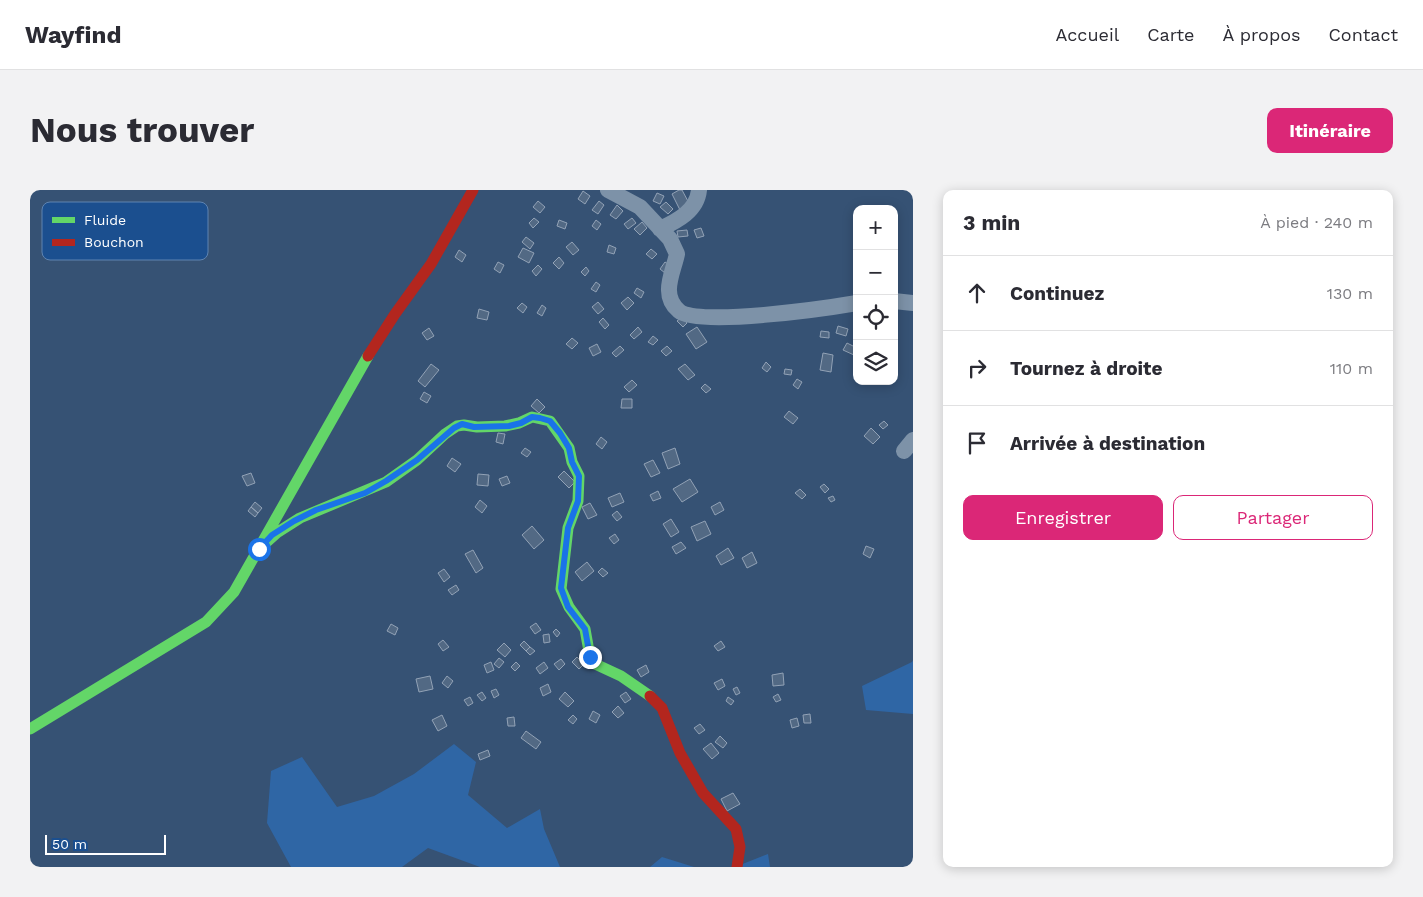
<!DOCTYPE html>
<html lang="fr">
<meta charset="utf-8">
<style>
body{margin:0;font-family:"Work Sans",sans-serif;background:#f2f2f3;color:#2b2b33}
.controls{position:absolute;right:15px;top:15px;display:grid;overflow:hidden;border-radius:10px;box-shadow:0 2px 12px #0003}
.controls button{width:45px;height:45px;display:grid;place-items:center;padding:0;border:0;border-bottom:1px solid #e1e1e2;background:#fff;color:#2b2b33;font:25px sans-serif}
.scale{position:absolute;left:15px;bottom:12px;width:121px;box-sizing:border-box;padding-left:5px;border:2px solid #fff;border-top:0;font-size:14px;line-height:18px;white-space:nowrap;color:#fff;-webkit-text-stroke:4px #1b4f8f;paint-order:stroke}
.stop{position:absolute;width:15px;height:15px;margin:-11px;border:4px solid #1a73e8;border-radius:50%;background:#fff}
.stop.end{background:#1a73e8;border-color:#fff;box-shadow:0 1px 5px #0008}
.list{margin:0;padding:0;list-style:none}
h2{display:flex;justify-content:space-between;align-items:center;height:65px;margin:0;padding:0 20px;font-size:21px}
h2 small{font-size:16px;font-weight:400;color:#7c7c81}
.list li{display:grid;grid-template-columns:32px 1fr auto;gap:15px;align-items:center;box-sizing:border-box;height:75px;padding:0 20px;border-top:1px solid #e1e1e2}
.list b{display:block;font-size:19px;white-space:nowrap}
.list em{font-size:16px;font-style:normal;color:#7c7c81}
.actions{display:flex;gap:10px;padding:15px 20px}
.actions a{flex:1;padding:11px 0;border:1px solid #db2777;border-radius:10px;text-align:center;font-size:18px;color:#db2777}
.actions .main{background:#db2777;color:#fff}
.icon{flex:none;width:28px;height:28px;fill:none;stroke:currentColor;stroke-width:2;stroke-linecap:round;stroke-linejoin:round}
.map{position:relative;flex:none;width:883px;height:677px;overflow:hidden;border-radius:10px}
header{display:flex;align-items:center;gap:30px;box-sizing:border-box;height:70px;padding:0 25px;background:#fff;border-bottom:1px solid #e1e1e2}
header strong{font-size:24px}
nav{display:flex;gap:28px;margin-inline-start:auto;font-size:18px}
.intro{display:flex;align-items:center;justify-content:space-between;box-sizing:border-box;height:120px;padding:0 30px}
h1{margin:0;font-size:35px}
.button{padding:12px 22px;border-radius:10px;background:#db2777;color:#fff;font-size:18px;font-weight:700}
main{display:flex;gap:30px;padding:0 30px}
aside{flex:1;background:#fff;border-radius:10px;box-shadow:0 2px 12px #0003}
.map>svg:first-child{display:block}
.green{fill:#2f66a5}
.building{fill:#526984;stroke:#92a2b6}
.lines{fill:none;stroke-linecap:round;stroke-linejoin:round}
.street{stroke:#7d92a8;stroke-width:16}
.fast{stroke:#63d668;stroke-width:11}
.jam{stroke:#b3261e;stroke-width:11}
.route{stroke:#1a73e8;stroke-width:6}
.key{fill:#1b4f8f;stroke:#5f84b1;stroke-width:1}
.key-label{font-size:14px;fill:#fff}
</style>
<header>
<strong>Wayfind</strong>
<nav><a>Accueil</a><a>Carte</a><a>À propos</a><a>Contact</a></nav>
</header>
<div class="intro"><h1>Nous trouver</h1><a class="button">Itinéraire</a></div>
<main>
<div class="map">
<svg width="883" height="677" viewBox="0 0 883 677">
<rect width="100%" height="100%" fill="#365274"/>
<path class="green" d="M 883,470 L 883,524 L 836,520 L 832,496 L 882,472 Z
M 424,554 L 446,572 L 438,605 L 477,638 L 510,619 L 514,639 L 530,677 L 450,677 L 398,658 L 372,677 L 261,677 L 237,633 L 241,581 L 272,567 L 307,617 L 344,606 L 384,584 Z
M 738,664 L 740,677 L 705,677 Z
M 632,667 L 664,677 L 620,677 Z"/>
<path class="building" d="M 649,0 L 652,0 L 660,15 L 650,20 L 642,4 Z
M 553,1 L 560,6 L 555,14 L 548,9 Z
M 627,3 L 634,6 L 630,14 L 623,11 Z
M 508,11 L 515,17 L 510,23 L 503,17 Z
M 569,11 L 574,15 L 568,24 L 562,20 Z
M 636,12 L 643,19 L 638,24 L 630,17 Z
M 587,15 L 593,21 L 586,29 L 580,25 Z
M 504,28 L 509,32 L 503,38 L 499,33 Z
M 602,28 L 606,33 L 598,39 L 594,34 Z
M 529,30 L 537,33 L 535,39 L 527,36 Z
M 566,30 L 571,34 L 567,40 L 562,36 Z
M 612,32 L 617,38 L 610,45 L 604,39 Z
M 671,38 L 674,46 L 667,48 L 664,40 Z
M 657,40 L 658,46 L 648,47 L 647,41 Z
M 496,47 L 504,53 L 500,59 L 492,52 Z
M 542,52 L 549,60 L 543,65 L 536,57 Z
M 579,55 L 586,58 L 584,64 L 577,62 Z
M 493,58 L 504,63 L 499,73 L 488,67 Z
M 621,59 L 627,64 L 622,69 L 616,64 Z
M 429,60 L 436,65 L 432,72 L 425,67 Z
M 529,67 L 534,73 L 529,79 L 523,73 Z
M 468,72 L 474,75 L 470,83 L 464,79 Z
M 635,72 L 641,76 L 635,83 L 630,79 Z
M 508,75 L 512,79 L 506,86 L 502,81 Z
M 556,77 L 559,81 L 555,86 L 551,82 Z
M 566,92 L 570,95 L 566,102 L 561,99 Z
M 607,98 L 614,102 L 611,108 L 604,103 Z
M 598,107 L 604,113 L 597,120 L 591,113 Z
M 568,112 L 574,119 L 568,124 L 562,117 Z
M 492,113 L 497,117 L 493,123 L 487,118 Z
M 512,115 L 516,118 L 512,126 L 507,123 Z
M 449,119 L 459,122 L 457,130 L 447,128 Z
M 652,127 L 657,133 L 653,137 L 647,131 Z
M 573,128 L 579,135 L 575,139 L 569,132 Z
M 808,136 L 818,139 L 816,146 L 806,143 Z
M 608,137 L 612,142 L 604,149 L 600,145 Z
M 667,137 L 677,152 L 666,159 L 656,144 Z
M 399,138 L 404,146 L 397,150 L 392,143 Z
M 791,141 L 799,142 L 799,148 L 790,147 Z
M 623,146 L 628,150 L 623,155 L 618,152 Z
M 542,148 L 548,153 L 542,159 L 536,154 Z
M 817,153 L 827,158 L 824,165 L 813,160 Z
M 567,154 L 571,162 L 563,166 L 559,158 Z
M 590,156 L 594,160 L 586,167 L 582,163 Z
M 637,156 L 642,161 L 636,166 L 631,161 Z
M 793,163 L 803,165 L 801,182 L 790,180 Z
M 736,172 L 741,177 L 737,182 L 732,178 Z
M 401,174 L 409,180 L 395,197 L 388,191 Z
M 655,174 L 665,185 L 658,190 L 648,179 Z
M 755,179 L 762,180 L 761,185 L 754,184 Z
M 767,189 L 772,192 L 768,199 L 763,195 Z
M 602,190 L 607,195 L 599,202 L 594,197 Z
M 675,194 L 681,199 L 676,203 L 671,198 Z
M 394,202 L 401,206 L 397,213 L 390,209 Z
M 507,209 L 515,217 L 509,223 L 501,216 Z
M 592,209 L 602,209 L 602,218 L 591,218 Z
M 759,221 L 768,228 L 763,234 L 754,227 Z
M 854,231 L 858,235 L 853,239 L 849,235 Z
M 841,238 L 850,247 L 843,254 L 834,246 Z
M 468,243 L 475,244 L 473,254 L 466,252 Z
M 571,247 L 577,252 L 572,259 L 566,254 Z
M 495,258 L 501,262 L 497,267 L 491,263 Z
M 645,258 L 650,274 L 638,279 L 632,263 Z
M 422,268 L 431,274 L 425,282 L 417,276 Z
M 623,270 L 630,283 L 621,287 L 614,274 Z
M 534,281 L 545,292 L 539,298 L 528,287 Z
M 221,283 L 225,293 L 217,296 L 212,286 Z
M 448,284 L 459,285 L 458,296 L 447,295 Z
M 477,286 L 480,293 L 472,296 L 469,289 Z
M 660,289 L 668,302 L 652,312 L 643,299 Z
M 794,294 L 799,299 L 795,303 L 790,297 Z
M 770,299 L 776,305 L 772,309 L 765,303 Z
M 628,301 L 631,308 L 623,311 L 620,305 Z
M 590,303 L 594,312 L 582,317 L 578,308 Z
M 803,306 L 805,310 L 801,312 L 798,308 Z
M 450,310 L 457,316 L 452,323 L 445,317 Z
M 225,312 L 232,318 L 228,323 L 221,317 Z
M 690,312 L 694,320 L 685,325 L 681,317 Z
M 560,313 L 567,325 L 558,329 L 552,317 Z
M 221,317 L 228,323 L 225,327 L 218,321 Z
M 587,321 L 592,327 L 587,331 L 582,325 Z
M 641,329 L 649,342 L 641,347 L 633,334 Z
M 675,331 L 681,344 L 667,351 L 661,337 Z
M 502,336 L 514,350 L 504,359 L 492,345 Z
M 585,344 L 589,350 L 584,354 L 579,348 Z
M 651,352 L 656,358 L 646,364 L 642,357 Z
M 836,356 L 844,359 L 840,368 L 833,364 Z
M 698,358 L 704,368 L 691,375 L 686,366 Z
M 443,360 L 453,378 L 446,383 L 435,364 Z
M 722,362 L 727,373 L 717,378 L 712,368 Z
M 557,372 L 564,381 L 552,391 L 545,382 Z
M 572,378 L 578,383 L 573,387 L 568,382 Z
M 414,379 L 420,387 L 414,392 L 408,383 Z
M 426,395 L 429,400 L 422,405 L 418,400 Z
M 506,433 L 511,440 L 505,444 L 500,437 Z
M 361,434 L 368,438 L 365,445 L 357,441 Z
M 526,439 L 530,443 L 527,447 L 523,442 Z
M 519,444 L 520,452 L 514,453 L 513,445 Z
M 413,450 L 419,457 L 413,461 L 408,454 Z
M 494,451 L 500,457 L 496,461 L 490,455 Z
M 691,451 L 695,457 L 688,461 L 684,456 Z
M 474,453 L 481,460 L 475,467 L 467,460 Z
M 500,457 L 505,461 L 500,465 L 496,461 Z
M 547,467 L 554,474 L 549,479 L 542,472 Z
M 469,468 L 474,472 L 469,478 L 464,474 Z
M 531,469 L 535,474 L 529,480 L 524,474 Z
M 461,472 L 464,480 L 457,483 L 454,475 Z
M 486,472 L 490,476 L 485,481 L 481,477 Z
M 514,472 L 518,478 L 510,484 L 506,478 Z
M 616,475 L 619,482 L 611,487 L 607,480 Z
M 753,483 L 754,495 L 743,496 L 742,485 Z
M 400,486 L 403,499 L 389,502 L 386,489 Z
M 417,486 L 423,491 L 418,498 L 412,493 Z
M 692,489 L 695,496 L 688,500 L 684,493 Z
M 518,494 L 521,502 L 513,506 L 510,498 Z
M 707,497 L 710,503 L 706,505 L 703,499 Z
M 466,499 L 469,505 L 464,508 L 461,501 Z
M 452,502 L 456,508 L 452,511 L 447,505 Z
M 535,502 L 544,511 L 538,517 L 529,509 Z
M 596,502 L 601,509 L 595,513 L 590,506 Z
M 748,504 L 751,510 L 746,512 L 743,507 Z
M 440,507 L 443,513 L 438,516 L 434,510 Z
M 698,507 L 704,511 L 701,515 L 696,511 Z
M 588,516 L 594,523 L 588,528 L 582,522 Z
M 563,521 L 570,525 L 566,533 L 559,529 Z
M 780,524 L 781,533 L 774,533 L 773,525 Z
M 412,525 L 417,536 L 408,541 L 402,530 Z
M 543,525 L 547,529 L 543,534 L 538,530 Z
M 484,527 L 485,536 L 478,536 L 477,528 Z
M 767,528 L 769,536 L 762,538 L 760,530 Z
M 670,534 L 675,540 L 669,544 L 664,538 Z
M 496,541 L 511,552 L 506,559 L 491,548 Z
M 690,546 L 697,553 L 693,558 L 685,552 Z
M 681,553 L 689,563 L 682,569 L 673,559 Z
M 458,560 L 460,566 L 450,570 L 448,564 Z
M 703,603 L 710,614 L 697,621 L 691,609 Z"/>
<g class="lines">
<path class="street" d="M 578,0 L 610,17 L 640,49 L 647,64 C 643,83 630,105 649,121 C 668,137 798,118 827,113
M 630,39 C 647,31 667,21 669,0
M 864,111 L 883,113
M 874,261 L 883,250"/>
<path class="fast" d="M 229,359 L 248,342 L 270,328 L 356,292 L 387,270 L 415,244 L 427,236 L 434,235 L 447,237 L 475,236 L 489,233 L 502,227 L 520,231 L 539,258 L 542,272 L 549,286 L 548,311 L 538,338 L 531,399 L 539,417 L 555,439 L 560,467 L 563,473 L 591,486 L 620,506
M 0,539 L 176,432 L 204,402 L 338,166"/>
<path class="jam" d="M 338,166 L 365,124 L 401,74 L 443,0
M 620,506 L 632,518 L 650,563 L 673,603 L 706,639 L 710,657 L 707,677"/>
</g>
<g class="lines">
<path class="route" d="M 229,359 L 242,345 L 264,331 L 286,320 L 335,303 L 356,291 L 387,270 L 424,238 L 432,234 L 444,237 L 479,236 L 491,233 L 502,227 L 510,228 L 520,231 L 530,243 L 539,258 L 542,272 L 549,286 L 548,311 L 538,338 L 531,398 L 538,417 L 555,439 L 560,467"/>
</g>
<rect x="12" y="12" width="166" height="58" rx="8" class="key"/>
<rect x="22" y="27" width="23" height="6" fill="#63d668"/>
<rect x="22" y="49" width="23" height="7" fill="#b3261e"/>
<g class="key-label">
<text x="54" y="35">Fluide</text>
<text x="54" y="57">Bouchon</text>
</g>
</svg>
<div class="controls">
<button>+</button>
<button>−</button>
<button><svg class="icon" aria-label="locate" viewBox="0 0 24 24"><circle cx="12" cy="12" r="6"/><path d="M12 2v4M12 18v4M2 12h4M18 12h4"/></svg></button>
<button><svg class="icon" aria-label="layers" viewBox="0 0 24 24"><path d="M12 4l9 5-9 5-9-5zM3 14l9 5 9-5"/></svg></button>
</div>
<div class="scale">50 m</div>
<div class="stop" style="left:229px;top:359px"></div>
<div class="stop end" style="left:560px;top:467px"></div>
</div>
<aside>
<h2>3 min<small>À pied · 240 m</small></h2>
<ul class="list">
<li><svg class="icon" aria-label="ahead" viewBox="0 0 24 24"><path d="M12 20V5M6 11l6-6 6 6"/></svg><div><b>Continuez</b></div><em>130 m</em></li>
<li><svg class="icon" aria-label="right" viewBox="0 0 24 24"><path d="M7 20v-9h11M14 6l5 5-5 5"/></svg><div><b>Tournez à droite</b></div><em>110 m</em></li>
<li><svg class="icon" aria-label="arrive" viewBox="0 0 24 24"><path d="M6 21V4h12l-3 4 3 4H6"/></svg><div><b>Arrivée à destination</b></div></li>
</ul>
<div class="actions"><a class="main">Enregistrer</a><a>Partager</a></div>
</aside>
</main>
